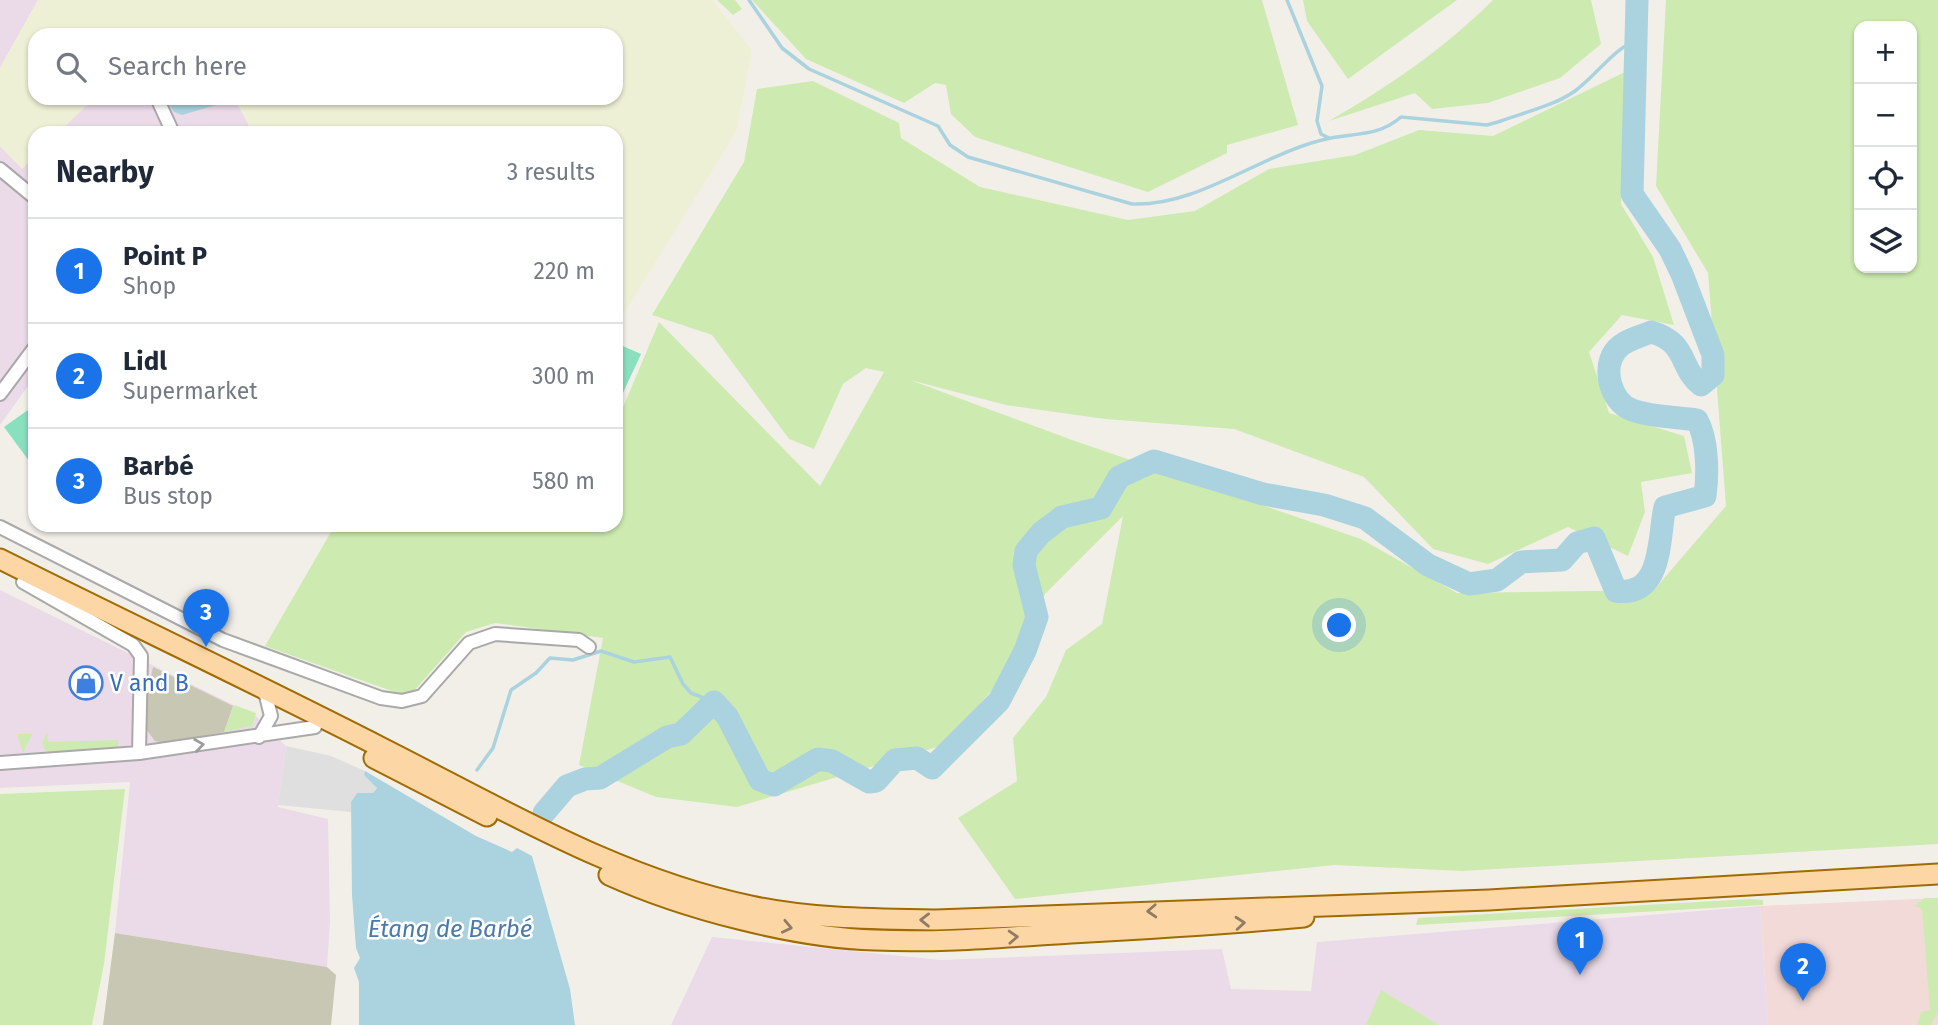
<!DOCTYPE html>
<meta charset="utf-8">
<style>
body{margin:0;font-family:"Fira Sans",sans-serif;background:#f2f2f3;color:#1f2937}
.controls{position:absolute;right:21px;top:21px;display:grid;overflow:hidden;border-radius:14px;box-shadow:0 2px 5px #0004}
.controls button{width:63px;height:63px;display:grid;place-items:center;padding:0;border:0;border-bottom:2px solid #e0e1e3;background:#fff;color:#1f2937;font:35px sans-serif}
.you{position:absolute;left:1340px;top:626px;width:24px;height:24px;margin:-18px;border:5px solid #fff;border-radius:50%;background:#1a73e8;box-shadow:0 0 0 10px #1a73e833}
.badge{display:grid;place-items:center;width:46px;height:46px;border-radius:50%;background:#1a73e8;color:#fff;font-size:23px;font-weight:700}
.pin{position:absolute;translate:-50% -58px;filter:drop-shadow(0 2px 4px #0008)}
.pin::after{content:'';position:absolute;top:37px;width:24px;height:21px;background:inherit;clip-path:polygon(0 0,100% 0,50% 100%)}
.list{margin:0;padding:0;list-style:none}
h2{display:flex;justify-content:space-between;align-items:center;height:91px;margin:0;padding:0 28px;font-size:30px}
h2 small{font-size:23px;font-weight:400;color:#747a83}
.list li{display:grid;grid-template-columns:46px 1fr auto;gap:21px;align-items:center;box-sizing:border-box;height:105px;padding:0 28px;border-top:2px solid #e0e1e3}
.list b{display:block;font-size:26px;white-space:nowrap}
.list p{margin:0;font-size:23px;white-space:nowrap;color:#747a83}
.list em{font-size:23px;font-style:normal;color:#747a83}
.icon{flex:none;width:38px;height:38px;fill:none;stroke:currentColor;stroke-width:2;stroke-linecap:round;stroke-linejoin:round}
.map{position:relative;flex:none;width:1938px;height:1025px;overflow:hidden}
.search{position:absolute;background:#fff;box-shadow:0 2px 5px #0004;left:28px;top:28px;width:595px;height:77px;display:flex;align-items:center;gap:18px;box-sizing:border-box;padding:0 24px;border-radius:21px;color:#747a83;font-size:26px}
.panel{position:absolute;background:#fff;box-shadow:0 2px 5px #0004;left:28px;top:126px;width:595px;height:406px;border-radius:21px}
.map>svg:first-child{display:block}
.residential{fill:#e0dfdf}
.commercial{fill:#f2dad9}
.industrial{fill:#ebdbe8}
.construction{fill:#c7c7b4}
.farmland{fill:#eef0d5}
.grass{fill:#cdebb0;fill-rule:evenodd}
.pitch{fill:#88e0be}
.water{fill:#aad3df}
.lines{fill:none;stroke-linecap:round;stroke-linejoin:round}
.stream{stroke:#aad3df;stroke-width:3.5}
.river{stroke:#aad3df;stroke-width:23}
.minor-casing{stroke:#a9a9a9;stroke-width:16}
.primary-casing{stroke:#a06b00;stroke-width:23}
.minor{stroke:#fff;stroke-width:12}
.primary{stroke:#fcd6a4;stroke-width:19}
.oneway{stroke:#9c9c9c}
.oneway2{stroke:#8f7c63}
.labels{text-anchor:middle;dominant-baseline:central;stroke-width:5;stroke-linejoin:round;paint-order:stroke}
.shop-label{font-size:23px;fill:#366cbe;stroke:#fff;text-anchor:start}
.water-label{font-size:24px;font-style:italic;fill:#4a7aab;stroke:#fff}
</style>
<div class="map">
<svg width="1938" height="1025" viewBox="0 0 1938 1025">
<rect width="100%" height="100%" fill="#f2efe9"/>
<path class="residential" d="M 286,746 L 331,756 L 365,771 L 364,775 L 377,787 L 373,793 L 357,793 L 351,802 L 351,812 L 278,805 Z"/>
<path class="commercial" d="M 1938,898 L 1938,1025 L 1768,1025 L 1760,906 Z"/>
<path class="industrial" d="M 0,0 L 38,0 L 0,68 Z
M 94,98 L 234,98 L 249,125 L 238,133 L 58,133 Z
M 0,146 L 22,168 L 35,156 L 35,376 L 0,425 Z
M 0,590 L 256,716 L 286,746 L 278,807 L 328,819 L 330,922 L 327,967 L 115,933 L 130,782 L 0,788 Z
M 1760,906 L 1768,1025 L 671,1025 L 712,937 L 941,960 L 1222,949 L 1231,989 L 1311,991 L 1317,942 Z"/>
<path class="construction" d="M 153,667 L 233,706 L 224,732 L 166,743 L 155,741 L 146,729 L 146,701 Z
M 115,933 L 327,967 L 336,975 L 331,1025 L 103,1025 Z"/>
<path class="farmland" d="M 38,0 L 712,0 L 752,50 L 736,132 L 621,318 L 616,316 L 616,133 L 260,133 L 249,125 L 234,98 L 616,98 L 616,35 L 35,35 L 35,98 L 94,98 L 58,133 L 35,133 L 35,156 L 22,169 L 0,146 L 0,68 Z"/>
<path class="grass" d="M 717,0 L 735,0 L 742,9 L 733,15 Z
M 752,0 L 1262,0 L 1298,125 L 1227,145 L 1227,153 L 1148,192 L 975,137 L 951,114 L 946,85 L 935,83 L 904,103 L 806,59 Z
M 1303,0 L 1457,0 L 1348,79 L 1307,21 Z
M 1493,0 L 1591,0 L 1601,44 L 1560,78 L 1488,103 L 1432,109 L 1415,93 L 1329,121 C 1388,87 1445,48 1493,0 Z
M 1666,0 L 1938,0 L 1938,844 L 1462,871 L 1334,865 L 1015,899 L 958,818 L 1017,781 L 1013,738 L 1046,697 L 1066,650 L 1102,624 L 1123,516 L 1045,594 L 1007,673 L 944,745 L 737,807 L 656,797 L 579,765 L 603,638 L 495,623 L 466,632 L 412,693 L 403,695 L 265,646 L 335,525 L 616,525 L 616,424 L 659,322 L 820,486 L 884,372 L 866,368 L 843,384 L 814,449 L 789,439 L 712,335 L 652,315 L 744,162 L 757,89 L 813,81 L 899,123 L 901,138 L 980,187 L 1128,220 L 1195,211 L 1269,169 L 1355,155 L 1419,130 L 1493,136 L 1627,71 L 1621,204 L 1653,257 L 1674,325 L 1622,315 L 1589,352 L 1609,413 L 1684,436 L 1692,473 L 1641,482 L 1645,512 L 1628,556 L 1568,527 L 1488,564 L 1433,549 L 1364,477 L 1234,429 L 1105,419 L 1006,405 L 910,380 L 1072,440 L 1361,539 L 1457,593 L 1654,590 L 1726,506 L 1708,273 L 1656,186 ZM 1859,26 L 1912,26 L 1912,268 L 1859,268 Z
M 234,705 L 256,713 L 252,726 L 224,732 Z
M 47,732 L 48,742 L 118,740 L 118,749 L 48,754 L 42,744 Z
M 17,734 L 32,734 L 23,753 Z
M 125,789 L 104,964 L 92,1025 L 0,1025 L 0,794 Z
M 1925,898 L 1938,898 L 1938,1012 L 1931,1025 L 1917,1025 L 1921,1012 L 1930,1010 L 1922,909 L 1914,906 Z
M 1750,899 L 1763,900 L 1763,905 L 1416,925 L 1418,918 Z
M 1381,990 L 1439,1025 L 1366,1025 Z"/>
<path class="pitch" d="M 616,343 L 641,354 L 616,408 Z
M 35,405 L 35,469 L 4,427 Z"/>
<path class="water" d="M 165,98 L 215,98 L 223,103 L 182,115 L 174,112 Z
M 365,771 L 476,836 L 512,852 L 517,848 L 532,856 L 570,989 L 575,1025 L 359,1025 L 359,982 L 354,968 L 360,958 L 356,948 L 352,895 L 351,802 L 357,793 L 373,793 L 377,788 L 364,775 Z"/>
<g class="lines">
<path class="stream" d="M 749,0 L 782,48 L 809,69 L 938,126 L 950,145 L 968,157 L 1132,204 C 1200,207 1264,151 1331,138 C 1358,133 1379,136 1401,117 L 1487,125 L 1498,122 C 1522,113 1554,106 1575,91 C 1598,74 1612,50 1638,39
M 1287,0 L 1322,86 L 1317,121 L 1321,134 L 1329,138
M 477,770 L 493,748 L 511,690 L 536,673 L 550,658 L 573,660 L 601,651 L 634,662 L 670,657 L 683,684 L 691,693 L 714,702"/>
<path class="river" d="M 544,813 L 567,786 L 585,779 L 600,778 L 667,737 L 681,734 L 714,702 L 727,716 L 760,780 L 774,785 L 818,759 L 832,761 L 869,782 L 876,781 L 895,760 L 917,758 L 932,768 L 999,701 L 1025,651 L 1037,617 L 1024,565 L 1026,551 L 1041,533 L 1062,517 L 1101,508 L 1119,477 L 1154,461 L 1263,494 L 1324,505 L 1365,518 L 1428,565 L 1469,584 L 1497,580 L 1521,562 L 1562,560 L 1577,543 L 1594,538 L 1616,591 C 1664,597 1658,537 1665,507 L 1705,496 C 1708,474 1708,440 1697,420 C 1677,417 1651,417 1632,410 C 1610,402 1601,366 1617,349 C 1625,340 1639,337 1651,332 C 1688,342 1679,368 1701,385 L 1713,375 L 1713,355 L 1682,274 L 1670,249 L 1632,194 L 1637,0"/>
<defs>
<path id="minor" d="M 157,98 L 173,133
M 0,169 L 35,198
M 0,394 L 35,347
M 0,527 L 223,640 L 381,698 L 402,701 L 422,696 L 469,643 L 495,634 L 579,640 L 589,647
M 23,582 L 133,645 L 141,656 L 139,753
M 259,737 L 271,716 L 266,696 L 260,688
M 0,763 L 139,753 L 315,727"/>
<path id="primary" d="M 0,559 C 128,623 257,684 384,749 C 503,809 619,879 751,906 C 811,919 875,919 936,920 L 1489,900 L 1938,874
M 374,758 L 487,816
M 609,875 C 682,908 794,938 875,940 C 940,943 1006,937 1071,933 C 1149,929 1226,924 1304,917"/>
</defs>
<use href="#minor" class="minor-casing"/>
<use href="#primary" class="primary-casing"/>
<use href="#minor" class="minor"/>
<use href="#primary" class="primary"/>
</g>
<defs><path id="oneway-chevron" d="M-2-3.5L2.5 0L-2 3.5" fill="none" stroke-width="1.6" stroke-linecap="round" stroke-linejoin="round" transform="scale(1.75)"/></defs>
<use class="oneway" href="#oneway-chevron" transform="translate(199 745) rotate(-8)"/>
<g class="oneway2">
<use href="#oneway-chevron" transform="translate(1152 911) rotate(177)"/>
<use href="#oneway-chevron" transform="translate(925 920) rotate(-179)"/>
<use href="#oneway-chevron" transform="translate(1240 923) rotate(-5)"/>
<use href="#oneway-chevron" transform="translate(787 927) rotate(12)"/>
<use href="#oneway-chevron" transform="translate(1013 937) rotate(-3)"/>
</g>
<defs>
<symbol id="shop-ring" viewBox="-11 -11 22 22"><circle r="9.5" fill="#fff" stroke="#3f7fe0" stroke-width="1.5"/><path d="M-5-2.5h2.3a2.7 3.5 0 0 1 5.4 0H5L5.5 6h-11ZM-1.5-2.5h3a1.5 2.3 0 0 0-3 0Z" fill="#3f7fe0"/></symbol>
</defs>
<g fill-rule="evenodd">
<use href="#shop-ring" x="67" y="664" width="38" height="38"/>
</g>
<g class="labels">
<g class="shop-label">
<text x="110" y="683">V and B</text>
</g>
<g class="water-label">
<text x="450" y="929">Étang de Barbé</text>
</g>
</g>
</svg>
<div class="controls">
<button>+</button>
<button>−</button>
<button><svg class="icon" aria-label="locate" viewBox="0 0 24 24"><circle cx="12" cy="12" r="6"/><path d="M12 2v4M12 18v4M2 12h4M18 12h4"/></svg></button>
<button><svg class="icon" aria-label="layers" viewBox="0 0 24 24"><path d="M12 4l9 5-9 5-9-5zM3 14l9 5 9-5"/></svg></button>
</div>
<div class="you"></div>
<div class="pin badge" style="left:1580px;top:975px">1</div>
<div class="pin badge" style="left:1803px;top:1001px">2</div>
<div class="pin badge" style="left:206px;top:647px">3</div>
<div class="search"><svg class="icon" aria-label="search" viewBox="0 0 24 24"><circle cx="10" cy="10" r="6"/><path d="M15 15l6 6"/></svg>Search here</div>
<section class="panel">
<h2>Nearby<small>3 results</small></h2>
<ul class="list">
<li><span class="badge">1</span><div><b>Point P</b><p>Shop</p></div><em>220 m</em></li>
<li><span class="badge">2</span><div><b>Lidl</b><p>Supermarket</p></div><em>300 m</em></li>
<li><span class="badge">3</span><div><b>Barbé</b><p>Bus stop</p></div><em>580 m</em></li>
</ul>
</section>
</div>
